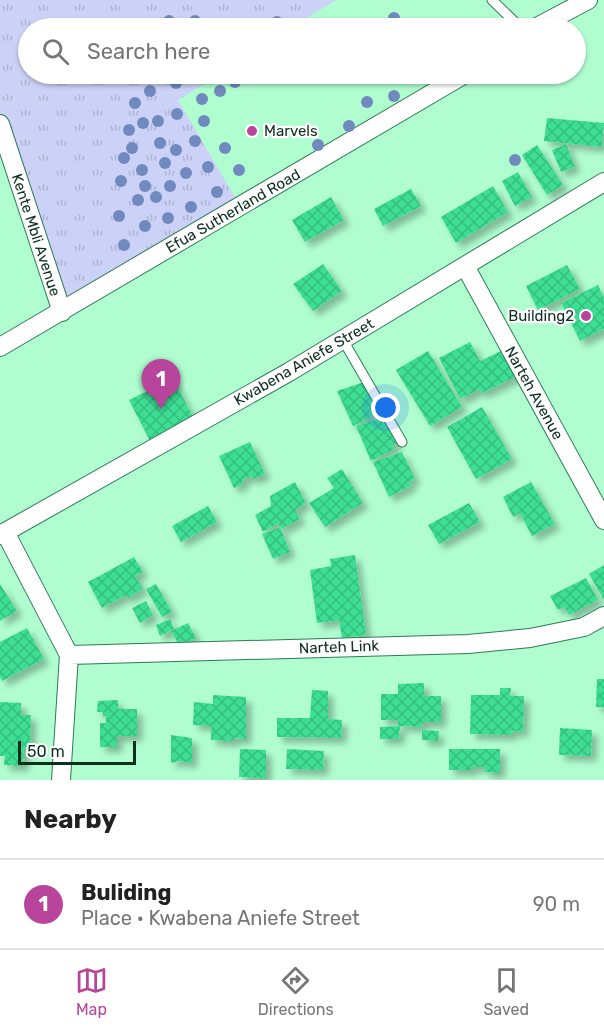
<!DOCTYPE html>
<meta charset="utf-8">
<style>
body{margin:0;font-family:Rubik,sans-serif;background:#f6f6f6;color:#222}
.scale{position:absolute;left:18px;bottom:15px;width:118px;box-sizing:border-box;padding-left:6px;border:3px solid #0f2f1e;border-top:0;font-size:16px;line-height:21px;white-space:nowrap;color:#0f2f1e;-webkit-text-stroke:4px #fff;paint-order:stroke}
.you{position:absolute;left:386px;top:408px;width:21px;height:21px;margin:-15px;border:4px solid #fff;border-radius:50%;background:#1a73e8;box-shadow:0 0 0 9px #1a73e833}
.badge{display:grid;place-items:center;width:39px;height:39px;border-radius:50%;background:#b8449c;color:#fff;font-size:20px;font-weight:700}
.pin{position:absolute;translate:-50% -50px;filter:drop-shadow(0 2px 3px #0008)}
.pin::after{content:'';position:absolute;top:32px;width:21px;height:18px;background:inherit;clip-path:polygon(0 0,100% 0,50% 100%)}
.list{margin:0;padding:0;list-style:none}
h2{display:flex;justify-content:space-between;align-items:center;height:78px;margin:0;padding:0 24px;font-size:26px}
h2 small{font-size:20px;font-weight:400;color:#767676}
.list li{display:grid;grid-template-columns:39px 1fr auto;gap:18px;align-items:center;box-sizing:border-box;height:90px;padding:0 24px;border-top:2px solid #e0e0e0}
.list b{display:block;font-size:22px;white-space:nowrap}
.list p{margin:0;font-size:20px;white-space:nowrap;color:#767676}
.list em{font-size:20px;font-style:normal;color:#767676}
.icon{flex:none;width:33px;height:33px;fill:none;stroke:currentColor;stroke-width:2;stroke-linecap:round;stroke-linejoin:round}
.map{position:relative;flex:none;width:604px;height:780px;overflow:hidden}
.search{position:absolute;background:#fff;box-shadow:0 2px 4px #0004;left:18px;right:18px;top:18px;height:66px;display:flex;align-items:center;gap:15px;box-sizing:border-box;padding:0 21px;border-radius:33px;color:#767676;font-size:22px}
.sheet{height:168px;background:#fff}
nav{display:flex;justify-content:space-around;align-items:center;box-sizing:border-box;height:84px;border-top:2px solid #e0e0e0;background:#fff;font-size:16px;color:#767676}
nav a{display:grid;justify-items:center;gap:3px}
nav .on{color:#b8449c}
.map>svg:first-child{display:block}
.park{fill:url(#park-tufts)}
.building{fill:url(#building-cross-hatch);filter:url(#shadow)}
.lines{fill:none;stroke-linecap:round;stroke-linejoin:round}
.lane-casing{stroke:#2d7b54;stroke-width:11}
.street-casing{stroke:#2d7b54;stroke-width:20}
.lane{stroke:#fff;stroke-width:9}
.street{stroke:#fff;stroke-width:18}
.tree{fill:#708abf}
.poi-dot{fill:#b8449c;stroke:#fff;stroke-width:2}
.labels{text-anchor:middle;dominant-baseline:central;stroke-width:4.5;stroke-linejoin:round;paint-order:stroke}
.poi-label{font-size:15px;fill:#0f2f1e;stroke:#fff;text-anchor:start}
.street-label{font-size:15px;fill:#0f2f1e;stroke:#fff}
</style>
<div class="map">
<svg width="604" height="780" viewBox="0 0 604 780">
<defs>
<pattern id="park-tufts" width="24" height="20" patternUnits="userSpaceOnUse" patternTransform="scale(1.5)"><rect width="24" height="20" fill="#ccd2f7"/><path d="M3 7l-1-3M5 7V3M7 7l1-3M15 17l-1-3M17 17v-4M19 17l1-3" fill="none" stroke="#aeb5d3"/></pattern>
<pattern id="building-cross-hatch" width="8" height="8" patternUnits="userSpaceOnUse" patternTransform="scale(1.5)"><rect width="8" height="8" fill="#3cde94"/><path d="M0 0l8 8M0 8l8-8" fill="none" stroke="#34bf7f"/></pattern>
<filter id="shadow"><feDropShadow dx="5.5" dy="5.5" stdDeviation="3" flood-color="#0004"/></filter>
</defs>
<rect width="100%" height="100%" fill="#b0fed0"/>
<path class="park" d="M 0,0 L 336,0 L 291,28 L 28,28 L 28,74 L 220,74 L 178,100 L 236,199 L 65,300 L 0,116 Z"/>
<path class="building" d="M 547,118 L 604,123 L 602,147 L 544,141 Z
M 566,144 L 575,167 L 561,172 L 552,150 Z
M 537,145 L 563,185 L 547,195 L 522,155 Z
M 518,172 L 532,197 L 515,206 L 502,181 Z
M 493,186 L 508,212 L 456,243 L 441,217 Z
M 411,189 L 421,206 L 383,226 L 374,209 Z
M 331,197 L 344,220 L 305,242 L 292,220 Z
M 323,264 L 342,291 L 313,311 L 293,284 Z
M 567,265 L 580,289 L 538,310 L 526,286 Z
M 598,285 L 604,298 L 604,329 L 580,341 L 561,303 Z
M 470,342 L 480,361 L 505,349 L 519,375 L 482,393 L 480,389 L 460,399 L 439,358 Z
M 428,351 L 462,407 L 430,426 L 396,370 Z
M 173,378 L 194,419 L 150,441 L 129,400 Z
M 367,381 L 379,408 L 372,411 L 376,414 L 353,426 L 337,391 Z
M 482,407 L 512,459 L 476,479 L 447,427 Z
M 385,416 L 397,443 L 391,447 L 395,449 L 371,461 L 356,426 Z
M 250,442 L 265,474 L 253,479 L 251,476 L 242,480 L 243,484 L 234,488 L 219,456 Z
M 402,452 L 415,479 L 408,482 L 412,485 L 389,497 L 373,462 Z
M 342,469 L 363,503 L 325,527 L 309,503 L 334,488 L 327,478 Z
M 295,482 L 306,503 L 295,510 L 300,519 L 282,529 L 278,523 L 263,532 L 255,515 L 271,506 L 270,496 Z
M 531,482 L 555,524 L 532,536 L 520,513 L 513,517 L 503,497 Z
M 469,503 L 480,522 L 439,544 L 428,525 Z
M 208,506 L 217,522 L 181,542 L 172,526 Z
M 280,527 L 290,552 L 273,559 L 262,534 Z
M 355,555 L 366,635 L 342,638 L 339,620 L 317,623 L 310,570 L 331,566 L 330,559 Z
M 134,557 L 143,572 L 135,576 L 143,589 L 128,598 L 126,595 L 102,608 L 88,582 Z
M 604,565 L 604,600 L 589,574 Z
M 586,578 L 598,600 L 569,615 L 564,607 L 558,610 L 550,596 Z
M 0,584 L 17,611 L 0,621 Z
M 156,584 L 172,612 L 162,617 L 146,589 Z
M 146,601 L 153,615 L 140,623 L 132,608 Z
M 170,619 L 174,629 L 160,636 L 156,625 Z
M 188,623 L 196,638 L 180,647 L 171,631 Z
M 27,628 L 44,659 L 2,681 L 0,677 L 0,642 Z
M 597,679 L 604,679 L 604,707 L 596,707 Z
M 424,683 L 424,696 L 441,696 L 441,722 L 423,722 L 422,727 L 400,726 L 399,739 L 380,739 L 380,727 L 398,726 L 398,720 L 381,720 L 381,694 L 398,694 L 398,684 Z
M 500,688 L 511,688 L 510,696 L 524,696 L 523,732 L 511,731 L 512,735 L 470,734 L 471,695 L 500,695 Z
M 312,690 L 328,691 L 328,719 L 342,720 L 341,738 L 277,737 L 277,718 L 310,718 Z
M 213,695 L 246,697 L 246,739 L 234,738 L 234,741 L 211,740 L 211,726 L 193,725 L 194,702 L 213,704 Z
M 118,700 L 118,709 L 137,709 L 137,736 L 117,736 L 117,747 L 100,747 L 100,723 L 106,723 L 106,716 L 103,716 L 103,712 L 97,712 L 98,701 Z
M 0,702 L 21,703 L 21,715 L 31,715 L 30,749 L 24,749 L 23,766 L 4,765 L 5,756 L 0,756 Z
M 560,728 L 592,730 L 591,756 L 559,755 Z
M 422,730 L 439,731 L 438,741 L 422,740 Z
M 171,735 L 192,738 L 192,763 L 179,761 L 171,763 Z
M 240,749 L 266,750 L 266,778 L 239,777 Z
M 287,749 L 324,751 L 323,770 L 286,769 Z
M 449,749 L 500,749 L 500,773 L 485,772 L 485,767 L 472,767 L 472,770 L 449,770 Z"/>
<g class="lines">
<defs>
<path id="lane" d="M 492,0 L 521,28
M 343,340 L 402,442"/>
<path id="street" d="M 535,28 L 588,0
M 0,124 L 62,312
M 465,266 L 604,520
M 0,347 L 465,74
M 5,532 L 69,655 L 61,780
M 0,535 L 289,372 L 604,182
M 69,655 L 468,644 L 530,638 L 584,627 L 604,616"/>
</defs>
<use href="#lane" class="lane-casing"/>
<use href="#street" class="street-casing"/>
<use href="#lane" class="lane"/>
<use href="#street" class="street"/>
</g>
<g class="tree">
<circle cx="394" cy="18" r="6"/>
<circle cx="169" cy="21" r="6"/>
<circle cx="195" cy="21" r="6"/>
<circle cx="277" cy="22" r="6"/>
<circle cx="235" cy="82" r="6"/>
<circle cx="176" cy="83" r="6"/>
<circle cx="150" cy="91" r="6"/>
<circle cx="220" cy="91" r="6"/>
<circle cx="394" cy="96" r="6"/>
<circle cx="202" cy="99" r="6"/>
<circle cx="367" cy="102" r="6"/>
<circle cx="135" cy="103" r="6"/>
<circle cx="177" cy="114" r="6"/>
<circle cx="158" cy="121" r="6"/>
<circle cx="204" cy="121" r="6"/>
<circle cx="143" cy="123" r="6"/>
<circle cx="349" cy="126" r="6"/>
<circle cx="129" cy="130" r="6"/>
<circle cx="195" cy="141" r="6"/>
<circle cx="160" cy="143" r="6"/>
<circle cx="318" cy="145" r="6"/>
<circle cx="132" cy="148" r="6"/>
<circle cx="225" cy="148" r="6"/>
<circle cx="176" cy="150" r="6"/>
<circle cx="124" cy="158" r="6"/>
<circle cx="515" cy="160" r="6"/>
<circle cx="165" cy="163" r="6"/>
<circle cx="208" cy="167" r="6"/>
<circle cx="142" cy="170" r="6"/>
<circle cx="239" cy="170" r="6"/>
<circle cx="186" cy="173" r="6"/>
<circle cx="121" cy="181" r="6"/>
<circle cx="145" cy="186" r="6"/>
<circle cx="170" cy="186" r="6"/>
<circle cx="217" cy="192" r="6"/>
<circle cx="156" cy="197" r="6"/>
<circle cx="138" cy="200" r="6"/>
<circle cx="191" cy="207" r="6"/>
<circle cx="119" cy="216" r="6"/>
<circle cx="168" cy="218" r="6"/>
<circle cx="145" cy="226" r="6"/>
<circle cx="124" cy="245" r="6"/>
</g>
<g class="poi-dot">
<circle cx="252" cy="131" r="6"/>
<circle cx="586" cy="316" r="6"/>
</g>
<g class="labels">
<g class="poi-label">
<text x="264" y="131">Marvels</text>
<text x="574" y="316" text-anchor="end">Building2</text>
</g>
<g class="street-label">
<text transform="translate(233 211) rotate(-30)">Efua Sutherland Road</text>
<text transform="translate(36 235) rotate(72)">Kente Mbli Avenue</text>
<text transform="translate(304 362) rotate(-30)">Kwabena Aniefe Street</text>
<text transform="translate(534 393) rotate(61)">Narteh Avenue</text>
<text transform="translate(339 647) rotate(-2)">Narteh Link</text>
</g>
</g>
</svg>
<div class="scale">50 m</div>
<div class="you"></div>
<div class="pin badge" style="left:161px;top:409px">1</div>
<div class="search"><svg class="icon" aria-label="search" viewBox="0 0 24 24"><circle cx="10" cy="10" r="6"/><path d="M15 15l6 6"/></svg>Search here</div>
</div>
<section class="sheet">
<h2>Nearby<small></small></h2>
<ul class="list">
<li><span class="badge">1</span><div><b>Buliding</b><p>Place · Kwabena Aniefe Street</p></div><em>90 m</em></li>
</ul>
</section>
<nav>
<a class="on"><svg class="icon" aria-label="map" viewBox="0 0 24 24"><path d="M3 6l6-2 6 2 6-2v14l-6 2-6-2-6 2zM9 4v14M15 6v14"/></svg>Map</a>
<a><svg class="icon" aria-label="directions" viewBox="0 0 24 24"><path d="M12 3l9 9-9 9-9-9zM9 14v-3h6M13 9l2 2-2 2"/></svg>Directions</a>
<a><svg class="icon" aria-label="saved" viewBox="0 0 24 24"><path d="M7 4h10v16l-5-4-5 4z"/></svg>Saved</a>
</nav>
